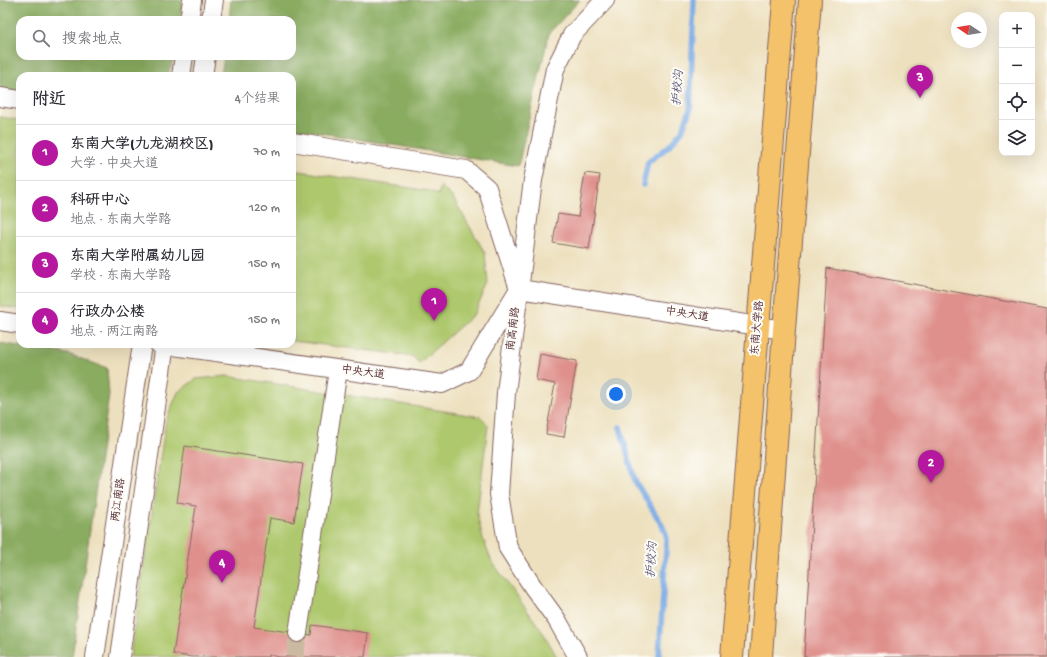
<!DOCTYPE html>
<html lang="zh">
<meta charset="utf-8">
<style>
body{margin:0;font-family:"Gochi Hand","LXGW WenKai TC",sans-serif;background:#f7f7f7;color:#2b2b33}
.controls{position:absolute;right:12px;top:12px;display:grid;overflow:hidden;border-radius:8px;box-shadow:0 4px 16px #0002}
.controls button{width:36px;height:36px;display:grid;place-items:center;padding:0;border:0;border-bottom:1px solid #e1e1e2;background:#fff;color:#2b2b33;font:20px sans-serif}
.compass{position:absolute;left:951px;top:12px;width:36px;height:36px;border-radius:50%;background:#fff;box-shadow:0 4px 16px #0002;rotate:282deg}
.you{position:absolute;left:616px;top:394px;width:14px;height:14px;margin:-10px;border:3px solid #fff;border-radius:50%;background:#1a73e8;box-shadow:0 0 0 6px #1a73e833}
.badge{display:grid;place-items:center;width:26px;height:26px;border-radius:50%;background:#b5179e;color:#fff;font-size:13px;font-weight:700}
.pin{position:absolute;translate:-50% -33px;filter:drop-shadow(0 1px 2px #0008)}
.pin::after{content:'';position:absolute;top:21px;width:14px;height:12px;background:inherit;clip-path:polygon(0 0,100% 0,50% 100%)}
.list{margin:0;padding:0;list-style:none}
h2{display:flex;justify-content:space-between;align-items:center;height:52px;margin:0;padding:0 16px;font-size:17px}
h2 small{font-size:13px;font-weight:400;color:#7c7c81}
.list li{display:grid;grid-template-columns:26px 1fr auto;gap:12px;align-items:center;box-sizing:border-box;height:56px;padding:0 16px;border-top:1px solid #e1e1e2}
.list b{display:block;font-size:15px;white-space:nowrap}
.list p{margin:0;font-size:13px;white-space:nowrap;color:#7c7c81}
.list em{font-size:13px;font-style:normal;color:#7c7c81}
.icon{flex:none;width:22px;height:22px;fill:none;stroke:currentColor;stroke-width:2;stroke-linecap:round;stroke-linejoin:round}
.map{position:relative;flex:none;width:1047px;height:657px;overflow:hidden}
.search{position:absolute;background:#fff;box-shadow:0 4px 16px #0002;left:16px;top:16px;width:280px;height:44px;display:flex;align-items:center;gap:10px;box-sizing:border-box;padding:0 14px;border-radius:12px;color:#7c7c81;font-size:15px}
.panel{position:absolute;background:#fff;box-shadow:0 4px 16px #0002;left:16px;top:72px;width:280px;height:276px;border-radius:12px}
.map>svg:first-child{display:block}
.green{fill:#aec86d;stroke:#7c744c}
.forest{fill:#8aac60;stroke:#6a6646}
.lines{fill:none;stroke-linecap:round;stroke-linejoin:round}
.stream{stroke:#7aaae5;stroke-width:5.5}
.building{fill:#df908c}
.minor-tunnel{stroke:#ccb9a1;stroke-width:18;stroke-dasharray:18 9;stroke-linecap:butt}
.minor-casing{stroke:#83635e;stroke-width:20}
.major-casing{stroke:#83635e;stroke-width:24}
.minor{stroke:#fff;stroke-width:18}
.major{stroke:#f3c26a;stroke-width:22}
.labels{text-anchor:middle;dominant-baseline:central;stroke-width:4;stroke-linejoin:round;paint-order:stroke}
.street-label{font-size:11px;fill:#4a1f2b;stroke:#fdfcf7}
.water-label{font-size:12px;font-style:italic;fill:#5d5775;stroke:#fdfcf7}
</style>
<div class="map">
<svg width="1047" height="657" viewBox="0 0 1047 657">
<rect width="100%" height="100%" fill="#fdfcf7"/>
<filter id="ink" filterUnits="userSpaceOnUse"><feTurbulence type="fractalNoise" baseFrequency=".025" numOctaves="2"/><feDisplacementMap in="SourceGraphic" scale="8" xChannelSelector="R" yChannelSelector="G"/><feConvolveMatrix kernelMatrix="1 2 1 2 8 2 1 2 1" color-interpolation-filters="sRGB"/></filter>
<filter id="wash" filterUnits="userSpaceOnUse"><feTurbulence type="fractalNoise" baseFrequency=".012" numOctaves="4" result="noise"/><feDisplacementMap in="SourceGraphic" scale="16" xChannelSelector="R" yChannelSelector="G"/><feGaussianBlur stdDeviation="0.9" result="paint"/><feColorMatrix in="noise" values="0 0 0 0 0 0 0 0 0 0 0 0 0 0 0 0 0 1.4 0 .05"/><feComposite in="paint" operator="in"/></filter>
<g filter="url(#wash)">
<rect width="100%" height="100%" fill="#ede0be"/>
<path class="green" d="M 0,117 L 20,120 L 20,309 L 0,306 Z
M 292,170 L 430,191 L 438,195 L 441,186 L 453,198 L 485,253 L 488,284 L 474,314 L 419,363 L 412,356 L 292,341 Z
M 227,376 L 481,417 L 488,425 L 477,514 L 483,539 L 491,560 L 544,634 L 557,657 L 130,657 L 166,420 L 178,392 L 196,379 Z"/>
<path class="forest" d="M 0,0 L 183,0 L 180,20 L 20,20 L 20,56 L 175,56 L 167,76 L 20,76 L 20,92 L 0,89 Z
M 231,0 L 580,0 L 549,33 L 518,166 L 292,128 L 292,76 L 221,76 L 224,56 L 292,56 L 292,20 L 229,20 Z
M 0,343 L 68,354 L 107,368 L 109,395 L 72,657 L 0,657 Z"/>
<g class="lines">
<path class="stream" d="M 643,185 L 648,162 L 668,147 L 682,131 L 690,110 L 694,0
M 620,427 L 635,481 L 662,525 L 666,534 L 666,548 L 659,657"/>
</g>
<g id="blocks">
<path class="building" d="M 585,173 L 600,175 L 589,249 L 553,243 L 558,214 L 578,217 Z
M 827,268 L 1047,309 L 1047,657 L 804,657 Z
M 540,354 L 577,361 L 564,437 L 546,434 L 555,384 L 536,380 Z
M 185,446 L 303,464 L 294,522 L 270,518 L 254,627 L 311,635 L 312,625 L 368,633 L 365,657 L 280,657 L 269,655 L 269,657 L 191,657 L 173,654 L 196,506 L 177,503 Z"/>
</g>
</g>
<g filter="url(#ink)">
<use href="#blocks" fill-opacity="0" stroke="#83635e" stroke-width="1"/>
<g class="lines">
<path class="minor-tunnel" d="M 295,657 L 298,633"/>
<defs>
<path id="minor" d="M 189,20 L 192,0
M 211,20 L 214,0
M 181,76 L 184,56
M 203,76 L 206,56
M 0,97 L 20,100
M 519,289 L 784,330
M 0,321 L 20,324
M 159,344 L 442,384 L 469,371 L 519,289 L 487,188 L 466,170 L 292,142
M 298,633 L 338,370
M 95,657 L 142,344
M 120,657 L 165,344
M 578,657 L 557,620 L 533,587 L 508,548 L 499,494 L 506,393 L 533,180 L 555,69 L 572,35 L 605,0"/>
<path id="major" d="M 732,657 L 784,0
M 761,657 L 784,330 L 810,0"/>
</defs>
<use href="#minor" class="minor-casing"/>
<use href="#major" class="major-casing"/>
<use href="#minor" class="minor"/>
<use href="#major" class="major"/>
</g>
</g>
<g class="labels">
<g class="street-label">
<text transform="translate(687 315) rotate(9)">中央大道</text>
<text transform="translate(758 328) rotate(-85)">东南大学路</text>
<text transform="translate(514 329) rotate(-83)">南高南路</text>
<text transform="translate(363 373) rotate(8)">中央大道</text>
<text transform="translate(119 500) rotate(-82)">两江南路</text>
</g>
<g class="water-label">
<text transform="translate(679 88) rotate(-86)">护校沟</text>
<text transform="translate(653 560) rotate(-87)">护校沟</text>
</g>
</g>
</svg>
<div class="controls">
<button>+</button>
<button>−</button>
<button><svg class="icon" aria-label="locate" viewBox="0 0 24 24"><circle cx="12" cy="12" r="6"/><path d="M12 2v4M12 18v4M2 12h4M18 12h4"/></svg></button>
<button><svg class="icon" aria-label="layers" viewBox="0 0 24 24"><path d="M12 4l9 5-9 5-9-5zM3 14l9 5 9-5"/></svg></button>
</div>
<svg class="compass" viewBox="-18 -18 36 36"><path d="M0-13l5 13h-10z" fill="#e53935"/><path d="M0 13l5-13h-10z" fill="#7c7c81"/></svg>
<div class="you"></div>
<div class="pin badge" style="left:434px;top:321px">1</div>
<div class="pin badge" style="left:931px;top:483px">2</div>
<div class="pin badge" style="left:920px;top:98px">3</div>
<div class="pin badge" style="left:222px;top:583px">4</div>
<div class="search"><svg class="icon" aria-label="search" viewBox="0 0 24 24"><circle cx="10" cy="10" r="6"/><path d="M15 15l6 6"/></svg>搜索地点</div>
<section class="panel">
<h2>附近<small>4个结果</small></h2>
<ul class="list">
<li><span class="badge">1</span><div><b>东南大学(九龙湖校区)</b><p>大学 · 中央大道</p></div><em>70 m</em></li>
<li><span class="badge">2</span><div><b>科研中心</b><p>地点 · 东南大学路</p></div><em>120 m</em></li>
<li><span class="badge">3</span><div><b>东南大学附属幼儿园</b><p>学校 · 东南大学路</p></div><em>150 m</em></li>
<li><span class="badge">4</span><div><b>行政办公楼</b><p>地点 · 两江南路</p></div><em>150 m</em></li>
</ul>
</section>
</div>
